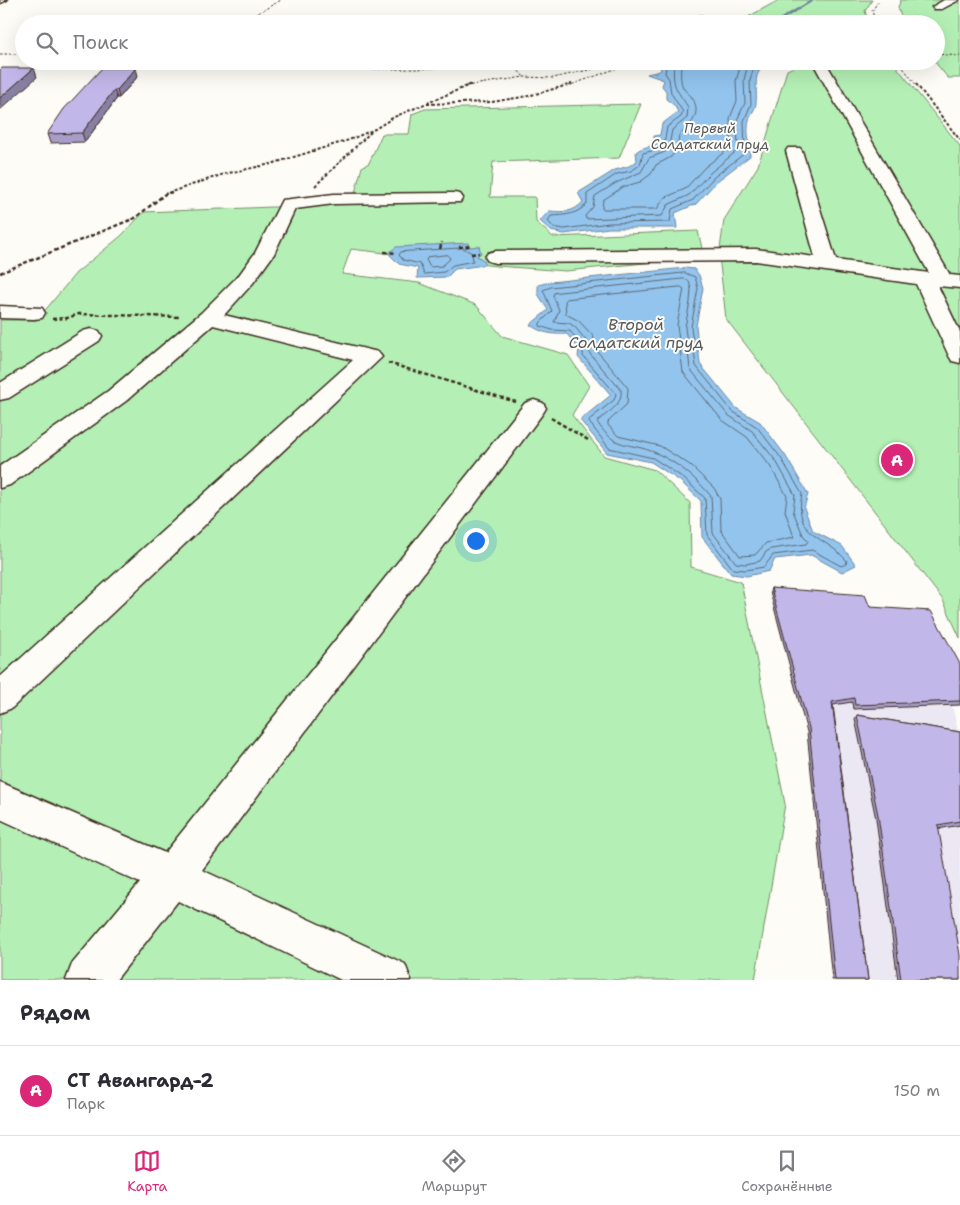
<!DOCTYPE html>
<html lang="ru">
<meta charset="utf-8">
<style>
body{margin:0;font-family:"Shantell Sans",sans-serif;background:#f7f7f7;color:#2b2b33}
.you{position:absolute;left:475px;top:540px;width:18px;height:18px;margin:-12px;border:4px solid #fff;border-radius:50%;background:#1a73e8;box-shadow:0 0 0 8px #1a73e833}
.badge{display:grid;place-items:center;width:32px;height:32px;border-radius:50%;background:#db2777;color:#fff;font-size:16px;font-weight:700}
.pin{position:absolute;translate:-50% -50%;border:2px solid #fff;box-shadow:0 1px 5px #0006}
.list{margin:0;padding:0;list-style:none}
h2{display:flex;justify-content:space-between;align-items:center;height:65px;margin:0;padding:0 20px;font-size:21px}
h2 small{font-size:16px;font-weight:400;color:#7c7c81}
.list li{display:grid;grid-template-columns:32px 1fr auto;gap:15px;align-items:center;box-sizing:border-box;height:90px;padding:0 20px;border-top:1px solid #e1e1e2}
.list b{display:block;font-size:19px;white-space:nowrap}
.list p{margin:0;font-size:16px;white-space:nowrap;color:#7c7c81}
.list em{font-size:16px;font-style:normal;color:#7c7c81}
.icon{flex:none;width:28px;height:28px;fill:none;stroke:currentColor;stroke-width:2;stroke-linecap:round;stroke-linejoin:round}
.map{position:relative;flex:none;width:960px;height:980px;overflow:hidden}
.search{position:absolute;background:#fff;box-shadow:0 5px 20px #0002;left:15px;right:15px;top:15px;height:55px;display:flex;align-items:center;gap:12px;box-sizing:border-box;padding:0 18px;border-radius:28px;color:#7c7c81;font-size:19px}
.sheet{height:155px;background:#fff}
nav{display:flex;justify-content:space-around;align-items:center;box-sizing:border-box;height:70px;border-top:1px solid #e1e1e2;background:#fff;font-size:14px;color:#7c7c81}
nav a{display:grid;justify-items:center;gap:2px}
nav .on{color:#db2777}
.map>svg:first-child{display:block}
.built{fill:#ebe7f3}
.green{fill:#b4f0b5;stroke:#788d6a}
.water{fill:#92c4ee;stroke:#6f869b}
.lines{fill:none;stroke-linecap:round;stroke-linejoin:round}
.shore{stroke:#5e6871;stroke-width:1}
.stream{stroke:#6f869b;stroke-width:2.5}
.minor-casing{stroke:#3b2a1e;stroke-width:3}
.path-far2{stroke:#3b2a1e;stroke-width:1;stroke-dasharray:2.5 2;stroke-linecap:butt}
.path-far1{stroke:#3b2a1e;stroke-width:2;stroke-dasharray:3 2;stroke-linecap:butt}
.path{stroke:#3b2a1e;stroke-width:2.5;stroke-dasharray:4 2.5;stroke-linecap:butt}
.minor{fill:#fdfcf7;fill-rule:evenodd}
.wall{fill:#a79dc8;stroke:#3b2a1e}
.shaded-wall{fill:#8880a3;stroke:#3b2a1e}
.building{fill:#c2b7e9;stroke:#3b2a1e}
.labels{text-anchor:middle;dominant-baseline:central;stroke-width:4;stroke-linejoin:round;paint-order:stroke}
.far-water-label{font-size:14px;font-style:italic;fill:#55585c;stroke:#fdfcf7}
.water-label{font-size:16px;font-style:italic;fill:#55585c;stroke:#fdfcf7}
</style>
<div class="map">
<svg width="960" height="980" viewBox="0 0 960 980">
<rect width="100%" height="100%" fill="#fdfcf7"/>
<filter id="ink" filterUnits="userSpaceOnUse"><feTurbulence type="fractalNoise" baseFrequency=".02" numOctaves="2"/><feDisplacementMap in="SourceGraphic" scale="10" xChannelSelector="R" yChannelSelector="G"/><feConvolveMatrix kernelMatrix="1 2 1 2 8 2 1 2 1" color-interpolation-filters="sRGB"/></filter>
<g filter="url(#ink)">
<path class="built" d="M 770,592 L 863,599 L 868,611 L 960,673 L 960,705 L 952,706 L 960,739 L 960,980 L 832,980 L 807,732 Z"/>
<path class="green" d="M 779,0 L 872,0 L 865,11 L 869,24 L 737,23 Z
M 901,0 L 960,0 L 960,78 L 948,78 L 934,61 L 936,61 L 936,24 L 903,24 L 898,7 Z
M 807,61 L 892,61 L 960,146 L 960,638 L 943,600 L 726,319 L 719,256 L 724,220 L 758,166 L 787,70 Z
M 641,104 L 619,158 L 493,162 L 490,197 L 535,197 L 536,222 L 553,237 L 698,231 L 704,257 L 566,271 L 496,266 L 351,249 L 342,274 L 419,283 L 476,305 L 502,336 L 568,355 L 589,386 L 572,415 L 604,456 L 655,470 L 690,503 L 691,567 L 741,582 L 785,804 L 755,980 L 0,980 L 0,320 L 37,320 L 76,273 L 121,236 L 144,212 L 352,204 L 362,167 L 369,163 L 382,134 L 409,134 L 412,114 L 425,109 Z"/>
<path class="water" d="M 663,61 L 778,61 C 749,69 758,81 756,103 C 756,109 750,114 749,121 C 746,131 750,145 750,156 L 717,181 L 696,204 L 675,213 L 677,228 L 609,228 L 564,234 L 551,231 L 540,221 L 549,211 C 565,212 572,213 583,202 L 578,193 L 615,170 L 629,166 L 637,161 L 636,152 C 643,146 652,147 661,142 L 654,139 L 654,136 L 660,135 L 662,124 L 678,112 L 674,105 L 666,99 L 666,91 L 662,86 L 664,80 L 647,74 L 660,71 Z
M 468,243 L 470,247 L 479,246 L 481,253 L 477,256 L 485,261 L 484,265 L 455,269 L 447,277 L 417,278 L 418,268 L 399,264 L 388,253 L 396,247 Z
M 685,268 L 694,269 L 699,275 L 703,288 L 696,326 L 700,364 L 736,408 L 760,422 L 785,455 L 808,494 L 804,508 L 813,531 L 842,546 L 856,565 L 842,572 L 811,555 L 775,559 L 769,571 L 747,576 L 731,574 L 702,537 L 701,501 L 680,481 L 651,462 L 607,453 L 580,420 L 611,395 L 578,357 L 579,349 L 567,334 C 552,335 542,333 530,325 L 548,310 L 538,294 L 538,285 L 550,282 Z"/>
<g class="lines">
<path class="shore" d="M 667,61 L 665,73 L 669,79 L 671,93 L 683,112 L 681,117 L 667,127 L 664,145 L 656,150 L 643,153 L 640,165 L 631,171 L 617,174 L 587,194 L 587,204 C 576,215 566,215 551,216 L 548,221 L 553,227 L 564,229 L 609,223 L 670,222 L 672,209 L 693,200 L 714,177 L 745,153 L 744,121 L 751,104 L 750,81 L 753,70 L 764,61
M 674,61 C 672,87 675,87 688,107 L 687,118 L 672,130 L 669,146 L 665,152 L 649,158 L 641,172 L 616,183 L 595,196 L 593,207 L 585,216 L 586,219 L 662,216 L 668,205 L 689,195 L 710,173 L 738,150 L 737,120 L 745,103 L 744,80 L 747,68 L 753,61
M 681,61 C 681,69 679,82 684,89 C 685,91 688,93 690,95 C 703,111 693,124 679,135 L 677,149 L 671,157 L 656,165 L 651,174 L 640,182 L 623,187 L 603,200 L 602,209 L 657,209 L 664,198 L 685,189 L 705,167 L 731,147 L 730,118 L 737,101 L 736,81 L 742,61
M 463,248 L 472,253 L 473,261 L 453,265 L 444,272 L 424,274 L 420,264 L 403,260 L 399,255 L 401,252 Z
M 448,255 L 450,259 L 442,266 L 430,267 L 426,260 L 428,257 Z
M 685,273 L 695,277 L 698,288 L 691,327 L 696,366 L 732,411 L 757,427 L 781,458 L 802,494 C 793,538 825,535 847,561 L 846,564 L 841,566 L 812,550 L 773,555 L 764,567 L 746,570 L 733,569 L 707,535 L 705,498 L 682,477 L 653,458 L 609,448 L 589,422 L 589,420 L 614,400 L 616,394 L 583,356 L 583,346 L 570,331 L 552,330 L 540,326 L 540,323 L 552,311 L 543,290 L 551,287 Z
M 684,279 L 689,281 L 691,289 L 690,302 L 685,327 L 690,369 L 728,415 L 752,431 L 776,461 L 795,495 L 793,511 L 803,535 L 808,541 L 806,544 L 771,549 L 766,552 L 760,561 L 746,564 L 736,563 L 713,533 L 711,496 C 696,478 678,463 656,453 C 629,441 616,451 597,422 C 607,412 623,406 621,390 L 590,354 L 588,343 L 575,327 L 569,323 L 554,322 L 559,310 L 553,296 L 554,293 Z
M 681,287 L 684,289 L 677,325 L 683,372 L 722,420 L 747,437 L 770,466 L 787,496 L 785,511 L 794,537 L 766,543 L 755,555 L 740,556 L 721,530 L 720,499 L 714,488 L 690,465 L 660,446 L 618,436 L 608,425 L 608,422 L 627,404 L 628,388 L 598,352 L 593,336 L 579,321 L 566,314 L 565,301 L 567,299 Z"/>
<path class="stream" d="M 773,24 L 813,0"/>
<defs>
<path id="minor" d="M 0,0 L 7,0 L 1,3 Z
M 944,0 L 959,0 L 942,9 L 934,9 L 932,7 Z
M 700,16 L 732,20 L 738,24 L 696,22 L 694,20 Z
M 812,61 L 825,61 L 950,275 L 960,276 L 960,288 L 938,286 L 960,332 L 960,363 L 952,361 L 949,356 L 916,284 L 756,261 L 495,263 L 488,261 L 485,257 L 488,253 L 495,251 L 756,249 L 815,257 L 786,151 L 788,148 L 800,148 L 802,151 L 836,260 L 929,273 Z
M 454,193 L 460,194 L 463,198 L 460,202 L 334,204 L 295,209 L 274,254 L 253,283 L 224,315 L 378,352 L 382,357 L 12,708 L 0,713 L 0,677 L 353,360 L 213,325 L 126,401 L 10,485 L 0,488 L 0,466 L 108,391 L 201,313 L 239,275 L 255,253 L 282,200 L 334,194 Z
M 0,306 L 42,308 L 45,313 L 42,318 L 34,319 L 0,318 Z
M 91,329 L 99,331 L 102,336 L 99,341 L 9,398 L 0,400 L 0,383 L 83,331 Z
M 534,400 L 543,403 L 546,408 L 543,413 L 202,870 L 405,964 L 411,980 L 341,980 L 178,901 L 116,980 L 66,980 L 72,964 L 140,883 L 0,819 L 0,782 L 165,853 L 525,403 Z"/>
</defs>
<use href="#minor" class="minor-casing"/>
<path class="path-far2" d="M 239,24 L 281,0
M 876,24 L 872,11 L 879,0
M 0,54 L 24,54
M 936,54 L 960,56
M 305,61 L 309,67 C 336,69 363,69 390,69 C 417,69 442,70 467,61
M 510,61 L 524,77
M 898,61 L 917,86
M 466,86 L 524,77 L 553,78 L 628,61
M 568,86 L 637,61"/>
<path class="path-far1" d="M 916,84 L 960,140
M 427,104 L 492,102 L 528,96 L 572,84
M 315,186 L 372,131
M 168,193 L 224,174 L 271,164 L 349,140 L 375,129 L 394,117 L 472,84"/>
<path class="path" d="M 459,247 L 471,246
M 440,249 L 442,242
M 384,252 L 397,253
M 471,254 L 479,253
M 0,273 L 135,218 L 165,194 L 172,192
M 52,319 L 67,318 L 79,314 L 180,317
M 388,363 L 516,402
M 551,418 L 588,440"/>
<use href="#minor" class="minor"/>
</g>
<path class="wall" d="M 102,68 L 138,76 L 119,98 L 117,98 L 85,142 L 50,143 L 47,134 Z
M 771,588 L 870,607 L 960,664 L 960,705 L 853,709 L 852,702 L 833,705 L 868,980 L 832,980 L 807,732 L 770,592 Z
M 857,715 L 960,732 L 960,825 L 938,829 L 960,980 L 898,980 L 876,819 L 855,719 Z"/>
<path class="shaded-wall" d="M 34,68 L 37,77 L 0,110 L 0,98 Z
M 136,68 L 138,76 L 119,98 L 117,90 Z
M 114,90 L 117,98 L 85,142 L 82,133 Z"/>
<path class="building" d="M 2,68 L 34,68 L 0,98 L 0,70 Z
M 102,68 L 136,68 L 117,90 L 114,90 L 82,133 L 47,134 L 64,109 Z
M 771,588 L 865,595 L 870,607 L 931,611 L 960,664 L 960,701 L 855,705 L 854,698 L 832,702 L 868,980 L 835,980 L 809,728 Z
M 857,715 L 960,732 L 960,821 L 938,825 L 960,955 L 960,980 L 901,980 L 878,815 Z"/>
</g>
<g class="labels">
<g class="far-water-label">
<text x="710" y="128">Первый<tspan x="710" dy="16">Солдатский пруд</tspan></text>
</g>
<g class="water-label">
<text x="636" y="324">Второй<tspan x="636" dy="18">Солдатский пруд</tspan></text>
</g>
</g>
</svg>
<div class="you"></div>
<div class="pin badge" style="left:897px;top:460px">A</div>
<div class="search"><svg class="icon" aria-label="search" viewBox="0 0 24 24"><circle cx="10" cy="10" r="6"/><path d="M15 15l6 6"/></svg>Поиск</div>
</div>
<section class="sheet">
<h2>Рядом<small></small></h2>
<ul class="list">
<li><span class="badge">A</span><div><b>СТ Авангард-2</b><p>Парк</p></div><em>150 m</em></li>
</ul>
</section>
<nav>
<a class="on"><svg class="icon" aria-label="map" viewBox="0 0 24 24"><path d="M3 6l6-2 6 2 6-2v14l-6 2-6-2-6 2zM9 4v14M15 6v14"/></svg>Карта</a>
<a><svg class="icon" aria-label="directions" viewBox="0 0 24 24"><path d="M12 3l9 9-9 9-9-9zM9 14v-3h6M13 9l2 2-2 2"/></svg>Маршрут</a>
<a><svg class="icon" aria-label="saved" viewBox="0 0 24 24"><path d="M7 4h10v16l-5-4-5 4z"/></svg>Сохранённые</a>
</nav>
